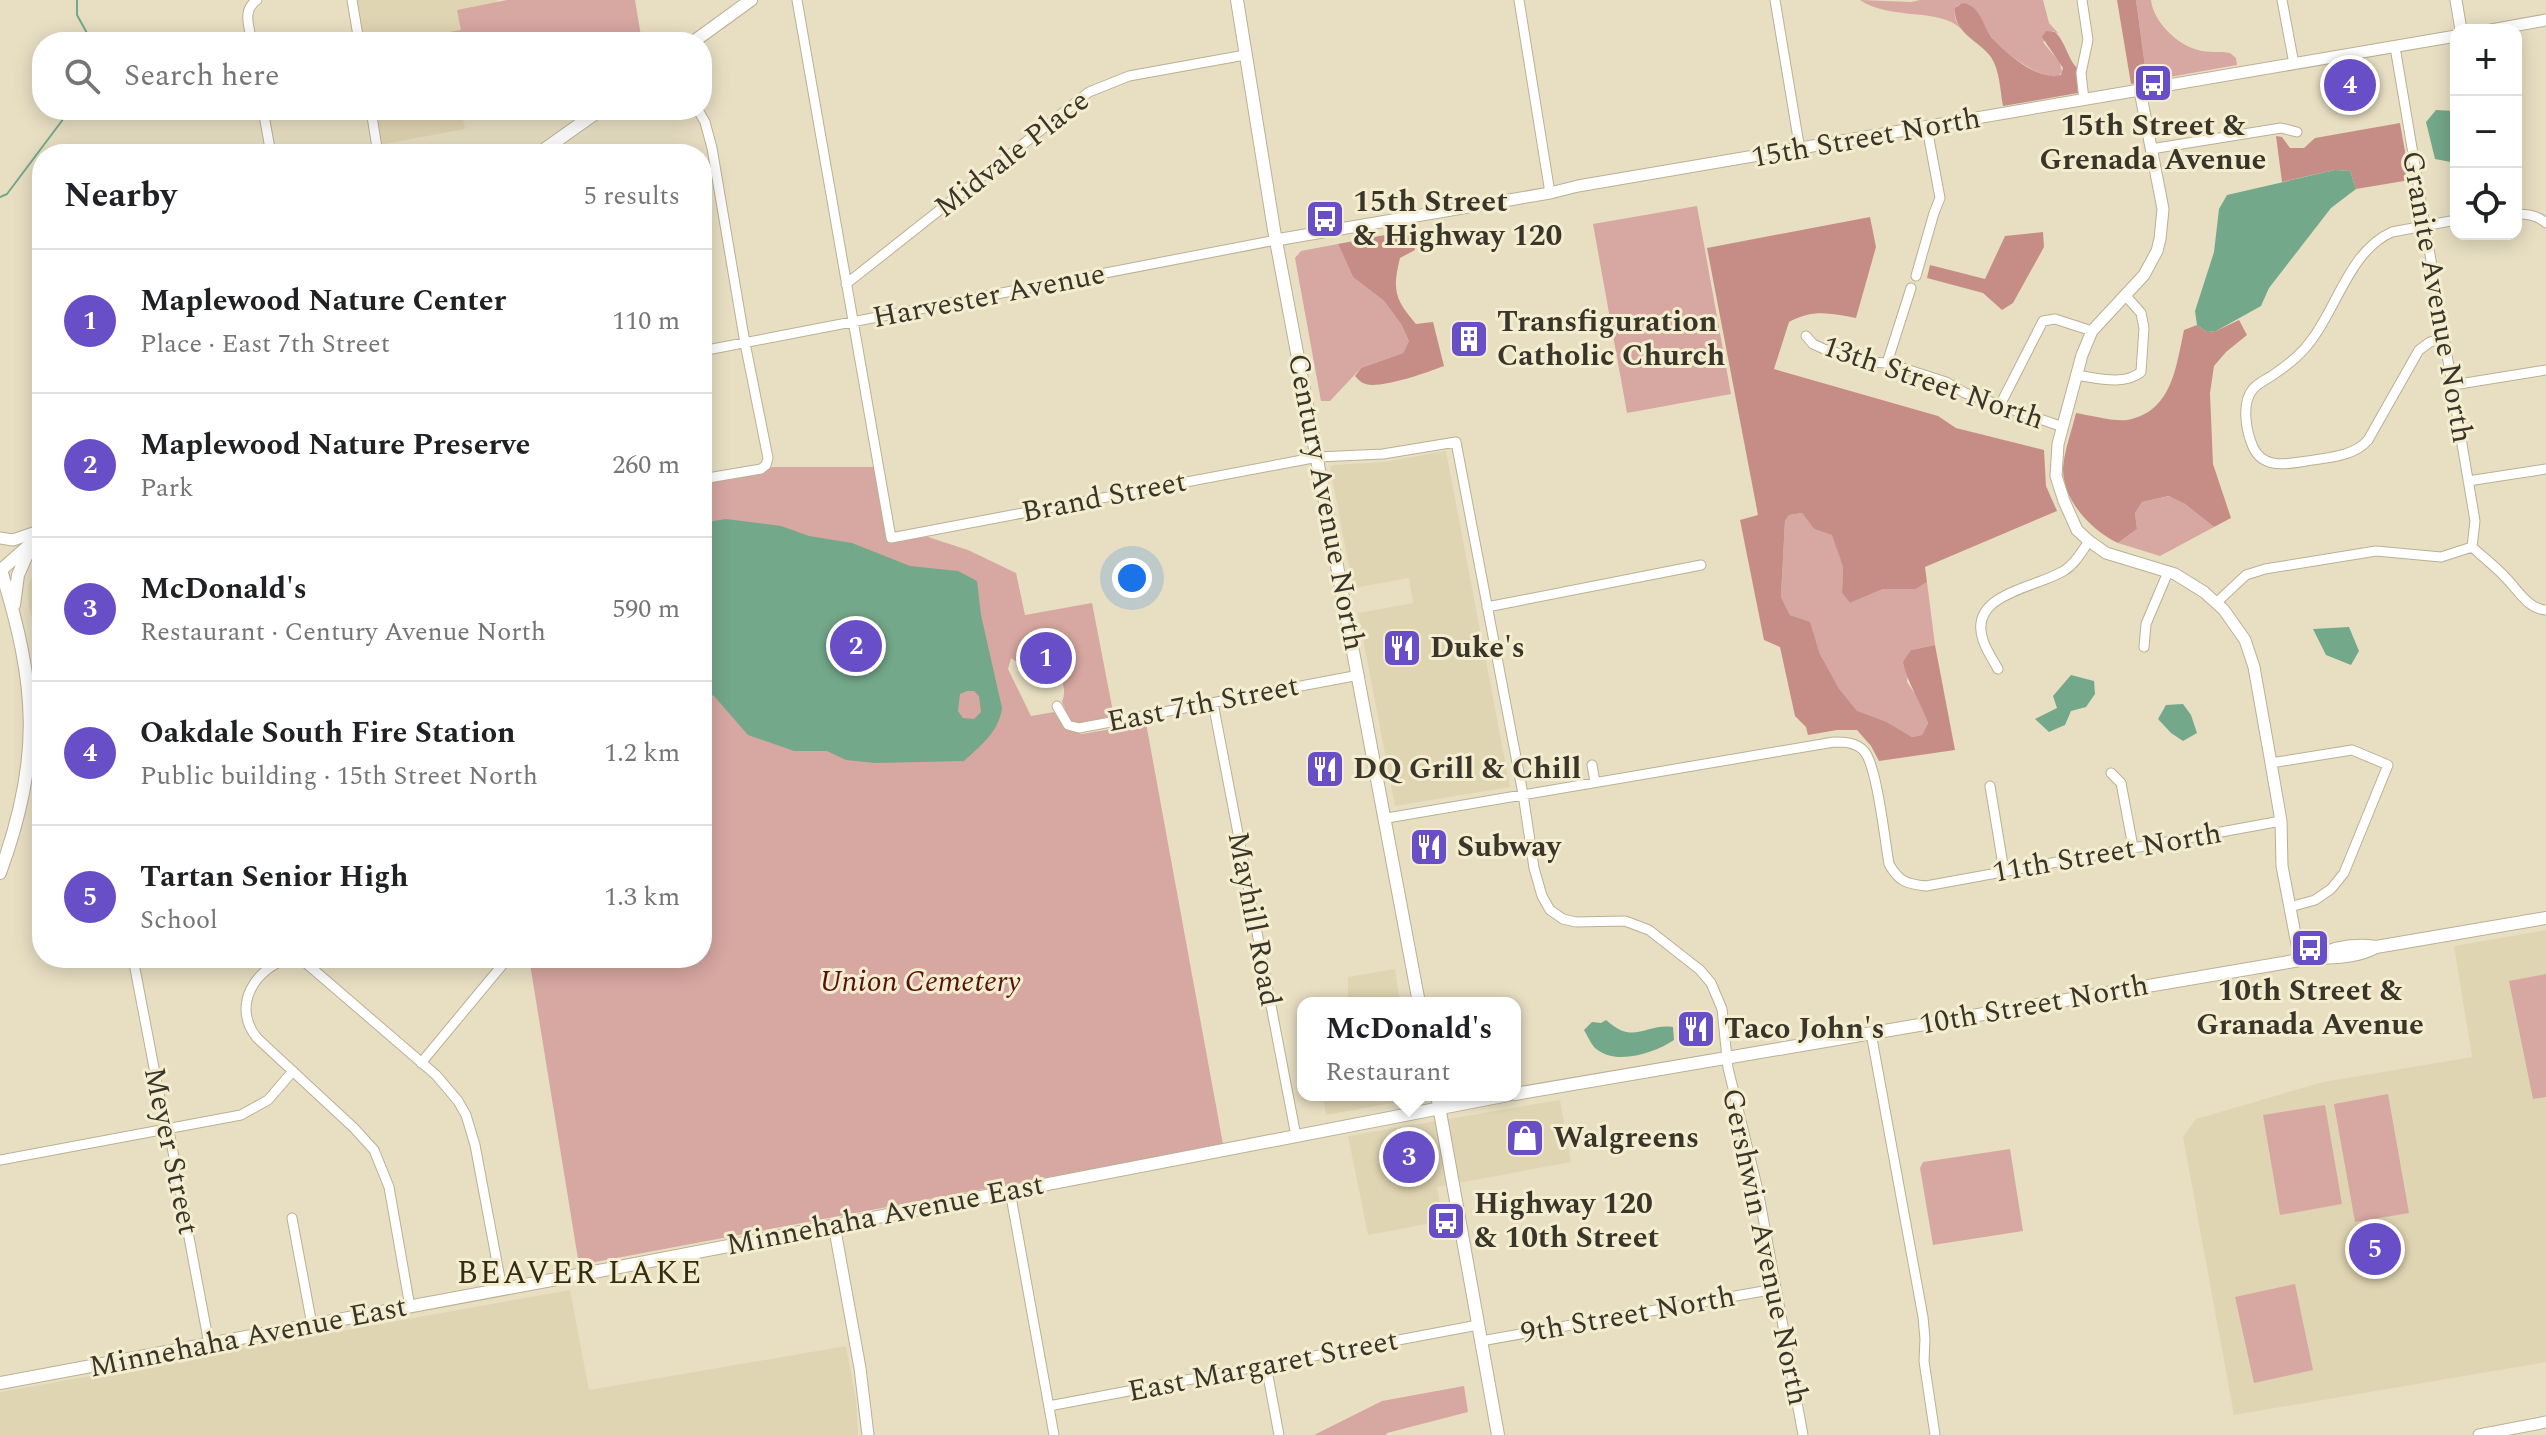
<!DOCTYPE html>
<meta charset="utf-8">
<style>
body{margin:0;font-family:Spectral,serif;background:#f6f6f6;color:#202124}
.controls{position:absolute;right:24px;top:24px;display:grid;overflow:hidden;border-radius:16px;box-shadow:0 4px 20px #0003}
.controls button{width:72px;height:72px;display:grid;place-items:center;padding:0;border:0;border-bottom:2px solid #e0e0e0;background:#fff;color:#202124;font:40px sans-serif}
.you{position:absolute;left:1132px;top:578px;width:28px;height:28px;margin:-20px;border:6px solid #fff;border-radius:50%;background:#1a73e8;box-shadow:0 0 0 12px #1a73e833}
.badge{display:grid;place-items:center;width:52px;height:52px;border-radius:50%;background:#684ec7;color:#fff;font-size:26px;font-weight:700}
.pin{position:absolute;translate:-50% -50%;border:4px solid #fff;box-shadow:0 2px 8px #0006}
.popup{position:absolute;left:1297px;top:997px;width:224px;height:104px;box-sizing:border-box;display:grid;place-content:center;border-radius:16px;background:#fff;filter:drop-shadow(0 2px 6px #0005);font-size:26px;white-space:nowrap;color:#757577}
.popup b{font-size:30px;color:#202124}
.popup::after{content:'';position:absolute;left:50%;top:100%;margin-left:-16px;border:16px solid transparent;border-top-color:#fff}
.list{margin:0;padding:0;list-style:none}
h2{display:flex;justify-content:space-between;align-items:center;height:104px;margin:0;padding:0 32px;font-size:34px}
h2 small{font-size:26px;font-weight:400;color:#757577}
.list li{display:grid;grid-template-columns:52px 1fr auto;gap:24px;align-items:center;box-sizing:border-box;height:144px;padding:0 32px;border-top:2px solid #e0e0e0}
.list b{display:block;font-size:30px;white-space:nowrap}
.list p{margin:0;font-size:26px;white-space:nowrap;color:#757577}
.list em{font-size:26px;font-style:normal;color:#757577}
.icon{flex:none;width:44px;height:44px;fill:none;stroke:currentColor;stroke-width:2;stroke-linecap:round;stroke-linejoin:round}
.map{position:relative;flex:none;width:2546px;height:1435px;overflow:hidden}
.search{position:absolute;background:#fff;box-shadow:0 4px 20px #0003;left:32px;top:32px;width:680px;height:88px;display:flex;align-items:center;gap:20px;box-sizing:border-box;padding:0 28px;border-radius:32px;color:#757577;font-size:30px}
.panel{position:absolute;background:#fff;box-shadow:0 4px 20px #0003;left:32px;top:144px;width:680px;height:824px;border-radius:32px}
.map>svg:first-child{display:block}
.built{fill:#e0d5b2}
.green{fill:#d7a7a1}
.forest{fill:#c68d86}
.water{fill:#74a88a;fill-rule:evenodd}
.lines{fill:none;stroke-linecap:round;stroke-linejoin:round}
.stream{stroke:#74a88a;stroke-width:2}
.minor-casing{stroke:#b9b095;stroke-width:11}
.tertiary-casing{stroke:#b9b095;stroke-width:13}
.secondary-casing{stroke:#b9b095;stroke-width:14}
.minor{stroke:#fff;stroke-width:9}
.tertiary{stroke:#fff;stroke-width:11}
.secondary{stroke:#fff;stroke-width:12}
.labels{text-anchor:middle;dominant-baseline:central;stroke-width:6;stroke-linejoin:round;paint-order:stroke}
.poi-label{font-size:30px;font-weight:bold;fill:#39352a;stroke:#f5edd0;text-anchor:start}
.street-label{font-size:30px;fill:#39352a;stroke:#f5edd0}
.park-label{font-size:30px;font-style:italic;fill:#57120f;stroke:#f5edd0}
.neighbourhood-label{font-size:32px;letter-spacing:2px;fill:#342d16;stroke:#f5edd0}
</style>
<div class="map">
<svg width="2546" height="1435" viewBox="0 0 2546 1435">
<rect width="100%" height="100%" fill="#e8dfc3"/>
<path class="built" d="M 357,0 L 497,0 L 505,42 L 363,42 Z
M 374,110 L 461,110 L 465,129 L 379,145 Z
M 1446,451 L 1510,787 L 1395,806 L 1358,613 L 1413,603 L 1409,578 L 1353,588 L 1330,467 L 1334,465 L 1383,462 Z
M 42,556 L 42,654 L 29,608 L 28,586 Z
M 2546,930 L 2546,1362 L 2234,1415 L 2183,1137 L 2196,1119 L 2323,1082 L 2472,1057 L 2454,946 Z
M 1395,969 L 1400,1003 L 1348,1003 L 1348,977 Z
M 1323,1095 L 1424,1095 L 1414,1099 L 1326,1115 Z
M 1560,1100 L 1571,1162 L 1437,1187 L 1443,1221 L 1368,1235 L 1348,1136 Z
M 570,1290 L 589,1390 L 846,1346 L 856,1400 L 858,1435 L 0,1435 L 0,1392 Z"/>
<path class="green" d="M 507,0 L 635,0 L 642,42 L 447,42 L 445,33 L 461,30 L 457,10 Z
M 1860,0 L 1911,2 L 1920,0 L 2043,0 L 2049,23 L 2059,34 L 2053,31 L 2043,42 L 2060,63 L 2062,72 L 2059,76 C 2040,80 2001,51 1990,35 C 1978,19 1983,12 1962,3 L 1957,6 C 1952,14 1956,22 1961,29 C 1940,7 1890,21 1860,0 Z
M 2136,0 L 2151,0 C 2153,21 2177,45 2198,50 C 2208,53 2220,51 2230,53 L 2236,58 L 2237,65 L 2147,81 Z
M 1697,206 L 1731,394 L 1627,413 L 1593,224 Z
M 1338,244 L 1353,277 L 1384,301 L 1401,324 L 1409,341 L 1403,353 L 1361,368 L 1330,401 L 1321,401 L 1295,258 L 1301,251 Z
M 772,467 L 874,467 L 891,541 L 928,537 L 968,550 L 1016,573 L 1025,615 L 1092,603 L 1114,717 L 1078,723 L 1070,720 L 1062,702 C 1066,691 1065,679 1053,674 C 1049,672 1045,674 1040,673 C 1031,672 1019,663 1011,658 L 1008,669 L 1031,716 L 1054,712 L 1065,728 L 1082,734 L 1146,723 L 1223,1144 L 579,1265 L 529,958 L 702,958 L 702,483 L 762,473 Z
M 2170,496 L 2185,504 L 2214,527 L 2160,556 L 2118,543 L 2137,529 L 2135,513 L 2142,502 Z
M 1802,513 L 1814,529 L 1833,535 L 1843,567 L 1842,593 L 1850,603 L 1883,589 L 1916,589 L 1927,582 L 1935,645 L 1911,650 L 1907,682 L 1922,704 L 1928,723 L 1922,735 L 1912,737 L 1887,722 L 1857,712 L 1839,690 L 1820,654 L 1810,623 L 1790,615 L 1781,597 L 1785,521 L 1789,515 Z
M 2546,974 L 2546,1097 L 2533,1099 L 2509,981 Z
M 2388,1094 L 2409,1213 L 2355,1222 L 2334,1104 Z
M 2325,1105 L 2342,1204 L 2280,1215 L 2263,1115 Z
M 2010,1149 L 2023,1231 L 1933,1245 L 1920,1168 L 1923,1162 Z
M 2295,1284 L 2313,1370 L 2254,1383 L 2235,1297 Z
M 1464,1386 L 1468,1412 L 1387,1433 L 1386,1435 L 1314,1435 L 1382,1401 Z"/>
<path class="forest" d="M 2117,0 L 2136,0 L 2147,81 L 2131,84 Z
M 1962,3 C 1982,5 1982,28 1994,40 C 2008,55 2040,82 2061,75 L 2063,68 L 2042,37 L 2046,31 L 2055,32 C 2066,42 2067,58 2077,68 L 2078,93 L 2003,106 C 2000,90 2000,71 1991,57 C 1978,40 1953,33 1955,8 Z
M 2400,123 L 2410,180 L 2356,189 L 2350,171 L 2335,170 L 2282,182 L 2276,136 L 2282,137 L 2290,148 L 2304,148 L 2315,138 Z
M 1870,217 L 1876,247 L 1856,318 C 1831,313 1812,309 1789,322 L 1774,369 L 1938,416 L 1956,428 L 2044,450 L 2046,486 L 2057,511 L 1925,567 L 1927,582 L 1916,589 L 1883,589 L 1850,603 L 1842,593 L 1843,567 L 1832,535 L 1814,529 L 1802,513 L 1789,515 L 1785,521 L 1781,597 L 1790,615 L 1810,622 L 1820,654 L 1839,689 L 1857,711 L 1887,722 L 1912,737 L 1922,735 L 1928,723 C 1920,700 1908,685 1903,662 L 1911,650 L 1935,645 L 1955,750 L 1879,761 L 1871,746 L 1857,730 L 1837,730 L 1808,735 L 1806,727 L 1795,716 L 1780,647 L 1764,640 L 1740,520 L 1758,515 L 1707,248 Z
M 1411,230 L 1415,250 L 1400,258 C 1392,291 1395,299 1416,324 L 1433,322 L 1444,366 C 1426,373 1391,385 1372,385 C 1364,385 1359,381 1355,376 L 1361,368 L 1403,353 L 1409,341 L 1401,324 L 1384,301 L 1353,277 L 1338,244 Z
M 2043,232 L 2044,247 L 2013,303 L 2002,310 L 1983,293 L 1927,278 L 1930,265 L 1985,279 L 2005,236 Z
M 2239,320 L 2247,335 L 2226,352 L 2214,366 L 2210,393 L 2213,464 L 2231,518 L 2214,527 L 2185,504 L 2169,496 L 2142,502 L 2135,513 L 2137,529 L 2118,543 C 2092,531 2063,501 2063,469 C 2064,451 2072,430 2076,413 C 2089,415 2115,422 2127,420 C 2172,412 2176,367 2184,330 L 2197,325 L 2207,332 L 2216,331 Z"/>
<path class="water" d="M 2436,110 L 2456,111 L 2456,163 L 2435,159 L 2426,122 Z
M 2335,170 L 2350,171 L 2356,189 L 2331,208 L 2269,288 L 2261,306 L 2216,331 L 2207,332 L 2197,325 L 2195,311 L 2214,252 L 2219,209 L 2227,195 Z
M 726,519 L 781,526 L 809,536 L 852,543 L 910,566 L 958,571 L 977,581 L 981,615 L 1002,708 C 999,732 980,746 964,761 L 875,763 L 846,760 L 827,751 L 794,751 L 748,735 L 714,696 L 702,691 L 702,523 ZM 967,691 L 974,691 L 979,696 L 981,712 L 974,719 L 963,718 L 958,711 L 960,694 Z
M 2349,627 L 2359,651 L 2351,665 L 2326,655 L 2313,629 Z
M 2071,675 L 2094,681 L 2095,694 L 2086,707 L 2071,711 L 2065,725 L 2049,732 L 2035,719 L 2057,708 L 2053,696 Z
M 2183,704 L 2191,715 L 2197,733 L 2183,741 L 2171,733 L 2158,719 L 2166,705 Z
M 1606,1020 C 1635,1046 1644,1023 1673,1027 L 1674,1040 C 1655,1053 1614,1067 1594,1047 C 1590,1042 1587,1035 1584,1030 L 1592,1022 L 1601,1023 Z"/>
<g class="lines">
<path class="stream" d="M 77,0 L 77,15 L 92,42
M 0,197 L 7,194 L 70,110"/>
<defs>
<path id="minor" d="M 352,0 L 359,42
M 797,0 L 891,538 L 1318,457 L 1383,454 L 1456,442 L 1523,794 L 1534,868 L 1542,896 L 1550,910 L 1563,919 L 1576,922 L 1625,921 L 1649,930 L 1700,970 L 1711,983 L 1722,1009 L 1728,1068 L 1758,1190 L 1803,1435
M 1519,0 L 1550,193
M 1775,0 L 1800,150
M 2082,0 L 2088,40 L 2081,73 L 2084,100
M 2282,0 L 2294,64
M 252,42 C 249,26 242,10 257,0
M 2395,47 L 2475,521 L 2472,547
M 263,110 L 271,154
M 371,110 L 378,154
M 698,110 L 705,122 L 712,148 L 745,343 L 768,458 L 766,465 L 761,469 L 702,479
M 2151,149 L 2281,128 L 2297,132
M 2516,214 C 2527,214 2537,215 2546,223
M 1916,276 L 1934,213 L 1940,198 L 1927,128
M 846,284 L 1089,92 L 1129,76 L 1245,55
M 1806,336 L 1813,344 L 1824,349 L 1869,362 L 1887,363 L 1946,382 L 1965,393 L 2063,427
M 2445,338 L 2430,342 L 2419,350 L 2368,440 C 2353,458 2322,458 2300,462 C 2282,465 2262,467 2253,447 C 2246,431 2241,403 2253,389 C 2258,383 2267,379 2273,375 C 2289,364 2302,354 2313,338 C 2338,304 2351,250 2392,232 L 2456,220
M 702,351 L 1276,240
M 1887,363 L 1911,288
M 2076,375 C 2097,378 2124,386 2141,372 L 2144,328 L 2141,313 L 2126,296
M 2453,385 L 2546,370
M 2000,405 L 2043,321 L 2055,319 L 2092,331
M 2468,481 L 2546,469
M 2216,603 L 2246,575 L 2265,569 L 2376,551 L 2441,557 L 2472,547 C 2483,557 2496,567 2506,578 C 2518,590 2528,609 2546,610
M 1487,607 L 1701,565
M 2144,647 L 2146,624 L 2168,572
M 1998,669 C 1993,660 1986,650 1983,640 C 1967,593 2038,588 2065,570 C 2075,564 2082,551 2089,541
M 1213,703 L 1296,1136
M 1057,706 L 1068,725 L 1079,728 L 1359,675
M 2271,763 L 2352,750 L 2388,765 L 2344,873 L 2331,889 L 2315,900 L 2290,907
M 1592,765 L 1595,782
M 2111,773 L 2121,783 L 2133,847
M 1990,786 L 2004,871
M 1387,818 L 1834,742 C 1844,742 1856,742 1864,751 C 1877,765 1885,842 1889,864 C 1899,882 1907,884 1926,886 L 2281,821
M 133,958 L 164,1120 L 170,1136 L 209,1344
M 291,958 C 255,967 231,1006 257,1038 L 354,1128 L 374,1150 L 389,1187 L 410,1307
M 300,958 L 436,1075 L 458,1101 L 466,1115 L 475,1145 L 502,1289
M 1871,1033 L 1923,1317 L 1925,1339 L 1924,1361 L 1935,1435
M 421,1063 L 508,958
M 0,1160 L 241,1115 L 268,1100 L 293,1071
M 1010,1191 L 1054,1435
M 292,1218 L 312,1325
M 1481,1341 L 1775,1289
M 1266,1365 L 1279,1435
M 1049,1406 L 1478,1325"/>
<path id="tertiary" d="M 2456,0 L 2461,30
M 2491,30 L 2546,20
M 2140,91 L 2163,209 L 2160,239 L 2157,251 L 2144,275 L 2092,331 L 2082,355 L 2058,444 L 2056,476 L 2064,501 L 2077,530 L 2089,541 L 2106,553 L 2175,574 L 2204,592 L 2224,610 L 2245,640 L 2254,667 L 2271,763 L 2281,821 L 2282,866 L 2300,960
M 1276,240 L 1550,193 L 1578,186 L 2456,36
M 0,538 L 13,540 L 42,530
M 834,1225 L 860,1368 L 868,1435
M 2479,1435 L 2546,1422"/>
<path id="secondary" d="M 1237,0 L 1274,230 L 1419,1003
M 693,42 L 751,0
M 538,154 L 600,110
M 14,605 L 18,575 L 29,550
M 0,873 C 42,758 37,686 1,570 L 42,534
M 2316,957 C 2334,947 2356,944 2376,947 L 2546,918
M 1515,1094 L 2300,960 C 2326,956 2352,960 2376,947
M 1437,1095 L 1498,1435
M 0,1383 L 573,1276 L 1508,1095"/>
</defs>
<use href="#minor" class="minor-casing"/>
<use href="#tertiary" class="tertiary-casing"/>
<use href="#secondary" class="secondary-casing"/>
<use href="#minor" class="minor"/>
<use href="#tertiary" class="tertiary"/>
<use href="#secondary" class="secondary"/>
</g>
<defs>
<symbol id="bus-square" viewBox="-11 -11 22 22"><rect x="-9" y="-9" width="18" height="18" rx="4" fill="#684ec7" stroke="#f5edd0"/><path d="M-5-6H5V4H4V6H2V4H-2V6H-4V4H-5ZM-3.5-4V0h7V-4ZM-3.5 1.2v1.5H-2V1.2ZM2 1.2v1.5H3.5V1.2Z" fill="#fff"/></symbol>
<symbol id="building-square" viewBox="-11 -11 22 22"><rect x="-9" y="-9" width="18" height="18" rx="4" fill="#684ec7" stroke="#f5edd0"/><path d="M-4-6H4V6H1V3H-1V6H-4ZM-2.5-4.3h1.7v1.8h-1.7ZM.8-4.3h1.7v1.8H.8ZM-2.5-1h1.7V.8h-1.7ZM.8-1h1.7V.8H.8Z" fill="#fff"/></symbol>
<symbol id="restaurant-square" viewBox="-11 -11 22 22"><rect x="-9" y="-9" width="18" height="18" rx="4" fill="#684ec7" stroke="#f5edd0"/><path d="M-5-6h1v4h1v-4h1v4h1v-4h1v5L-1.5 .5V6h-2V.5L-5-1ZM5-6V6H3V1.5H1.5Q1.5-4 5-6Z" fill="#fff"/></symbol>
<symbol id="shop-square" viewBox="-11 -11 22 22"><rect x="-9" y="-9" width="18" height="18" rx="4" fill="#684ec7" stroke="#f5edd0"/><path d="M-5-2.5h2.3a2.7 3.5 0 0 1 5.4 0H5L5.5 6h-11ZM-1.5-2.5h3a1.5 2.3 0 0 0-3 0Z" fill="#fff"/></symbol>
</defs>
<g fill-rule="evenodd">
<use href="#bus-square" x="2131" y="61" width="44" height="44"/>
<use href="#bus-square" x="1303" y="197" width="44" height="44"/>
<use href="#building-square" x="1447" y="317" width="44" height="44"/>
<use href="#restaurant-square" x="1380" y="626" width="44" height="44"/>
<use href="#restaurant-square" x="1303" y="747" width="44" height="44"/>
<use href="#restaurant-square" x="1407" y="825" width="44" height="44"/>
<use href="#bus-square" x="2288" y="926" width="44" height="44"/>
<use href="#restaurant-square" x="1674" y="1007" width="44" height="44"/>
<use href="#shop-square" x="1503" y="1116" width="44" height="44"/>
<use href="#bus-square" x="1424" y="1199" width="44" height="44"/>
</g>
<g class="labels">
<g class="poi-label">
<text x="2153" y="126" text-anchor="middle">15th Street &amp;<tspan x="2153" dy="34">Grenada Avenue</tspan></text>
<text x="1353" y="202">15th Street<tspan x="1353" dy="34">&amp; Highway 120</tspan></text>
<text x="1497" y="322">Transfiguration<tspan x="1497" dy="34">Catholic Church</tspan></text>
<text x="1430" y="648">Duke's</text>
<text x="1353" y="769">DQ Grill &amp; Chill</text>
<text x="1457" y="847">Subway</text>
<text x="2310" y="991" text-anchor="middle">10th Street &amp;<tspan x="2310" dy="34">Granada Avenue</tspan></text>
<text x="1724" y="1029">Taco John's</text>
<text x="1553" y="1138">Walgreens</text>
<text x="1474" y="1204">Highway 120<tspan x="1474" dy="34">&amp; 10th Street</tspan></text>
</g>
<g class="street-label">
<text transform="translate(1866 138) rotate(-10)">15th Street North</text>
<text transform="translate(1012 154) rotate(-38)">Midvale Place</text>
<text transform="translate(989 296) rotate(-11)">Harvester Avenue</text>
<text transform="translate(2437 297) rotate(80)">Granite Avenue North</text>
<text transform="translate(1933 383) rotate(19)">13th Street North</text>
<text transform="translate(1104 497) rotate(-11)">Brand Street</text>
<text transform="translate(1326 502) rotate(79)">Century Avenue North</text>
<text transform="translate(1203 704) rotate(-11)">East 7th Street</text>
<text transform="translate(2107 853) rotate(-10)">11th Street North</text>
<text transform="translate(1254 919) rotate(79)">Mayhill Road</text>
<text transform="translate(2034 1005) rotate(-10)">10th Street North</text>
<text transform="translate(171 1151) rotate(78)">Meyer Street</text>
<text transform="translate(885 1215) rotate(-11)">Minnehaha Avenue East</text>
<text transform="translate(1765 1247) rotate(78)">Gershwin Avenue North</text>
<text transform="translate(1628 1315) rotate(-10)">9th Street North</text>
<text transform="translate(248 1337) rotate(-11)">Minnehaha Avenue East</text>
<text transform="translate(1263 1366) rotate(-11)">East Margaret Street</text>
</g>
<g class="park-label">
<text x="920" y="982">Union Cemetery</text>
</g>
<g class="neighbourhood-label">
<text x="580" y="1273">BEAVER LAKE</text>
</g>
</g>
</svg>
<div class="controls">
<button>+</button>
<button>−</button>
<button><svg class="icon" aria-label="locate" viewBox="0 0 24 24"><circle cx="12" cy="12" r="6"/><path d="M12 2v4M12 18v4M2 12h4M18 12h4"/></svg></button>
</div>
<div class="you"></div>
<div class="pin badge" style="left:1046px;top:658px">1</div>
<div class="pin badge" style="left:856px;top:646px">2</div>
<div class="pin badge" style="left:1409px;top:1157px">3</div>
<div class="popup"><b>McDonald's</b>Restaurant</div>
<div class="pin badge" style="left:2350px;top:85px">4</div>
<div class="pin badge" style="left:2375px;top:1249px">5</div>
<div class="search"><svg class="icon" aria-label="search" viewBox="0 0 24 24"><circle cx="10" cy="10" r="6"/><path d="M15 15l6 6"/></svg>Search here</div>
<section class="panel">
<h2>Nearby<small>5 results</small></h2>
<ul class="list">
<li><span class="badge">1</span><div><b>Maplewood Nature Center</b><p>Place · East 7th Street</p></div><em>110 m</em></li>
<li><span class="badge">2</span><div><b>Maplewood Nature Preserve</b><p>Park</p></div><em>260 m</em></li>
<li><span class="badge">3</span><div><b>McDonald's</b><p>Restaurant · Century Avenue North</p></div><em>590 m</em></li>
<li><span class="badge">4</span><div><b>Oakdale South Fire Station</b><p>Public building · 15th Street North</p></div><em>1.2 km</em></li>
<li><span class="badge">5</span><div><b>Tartan Senior High</b><p>School</p></div><em>1.3 km</em></li>
</ul>
</section>
</div>
